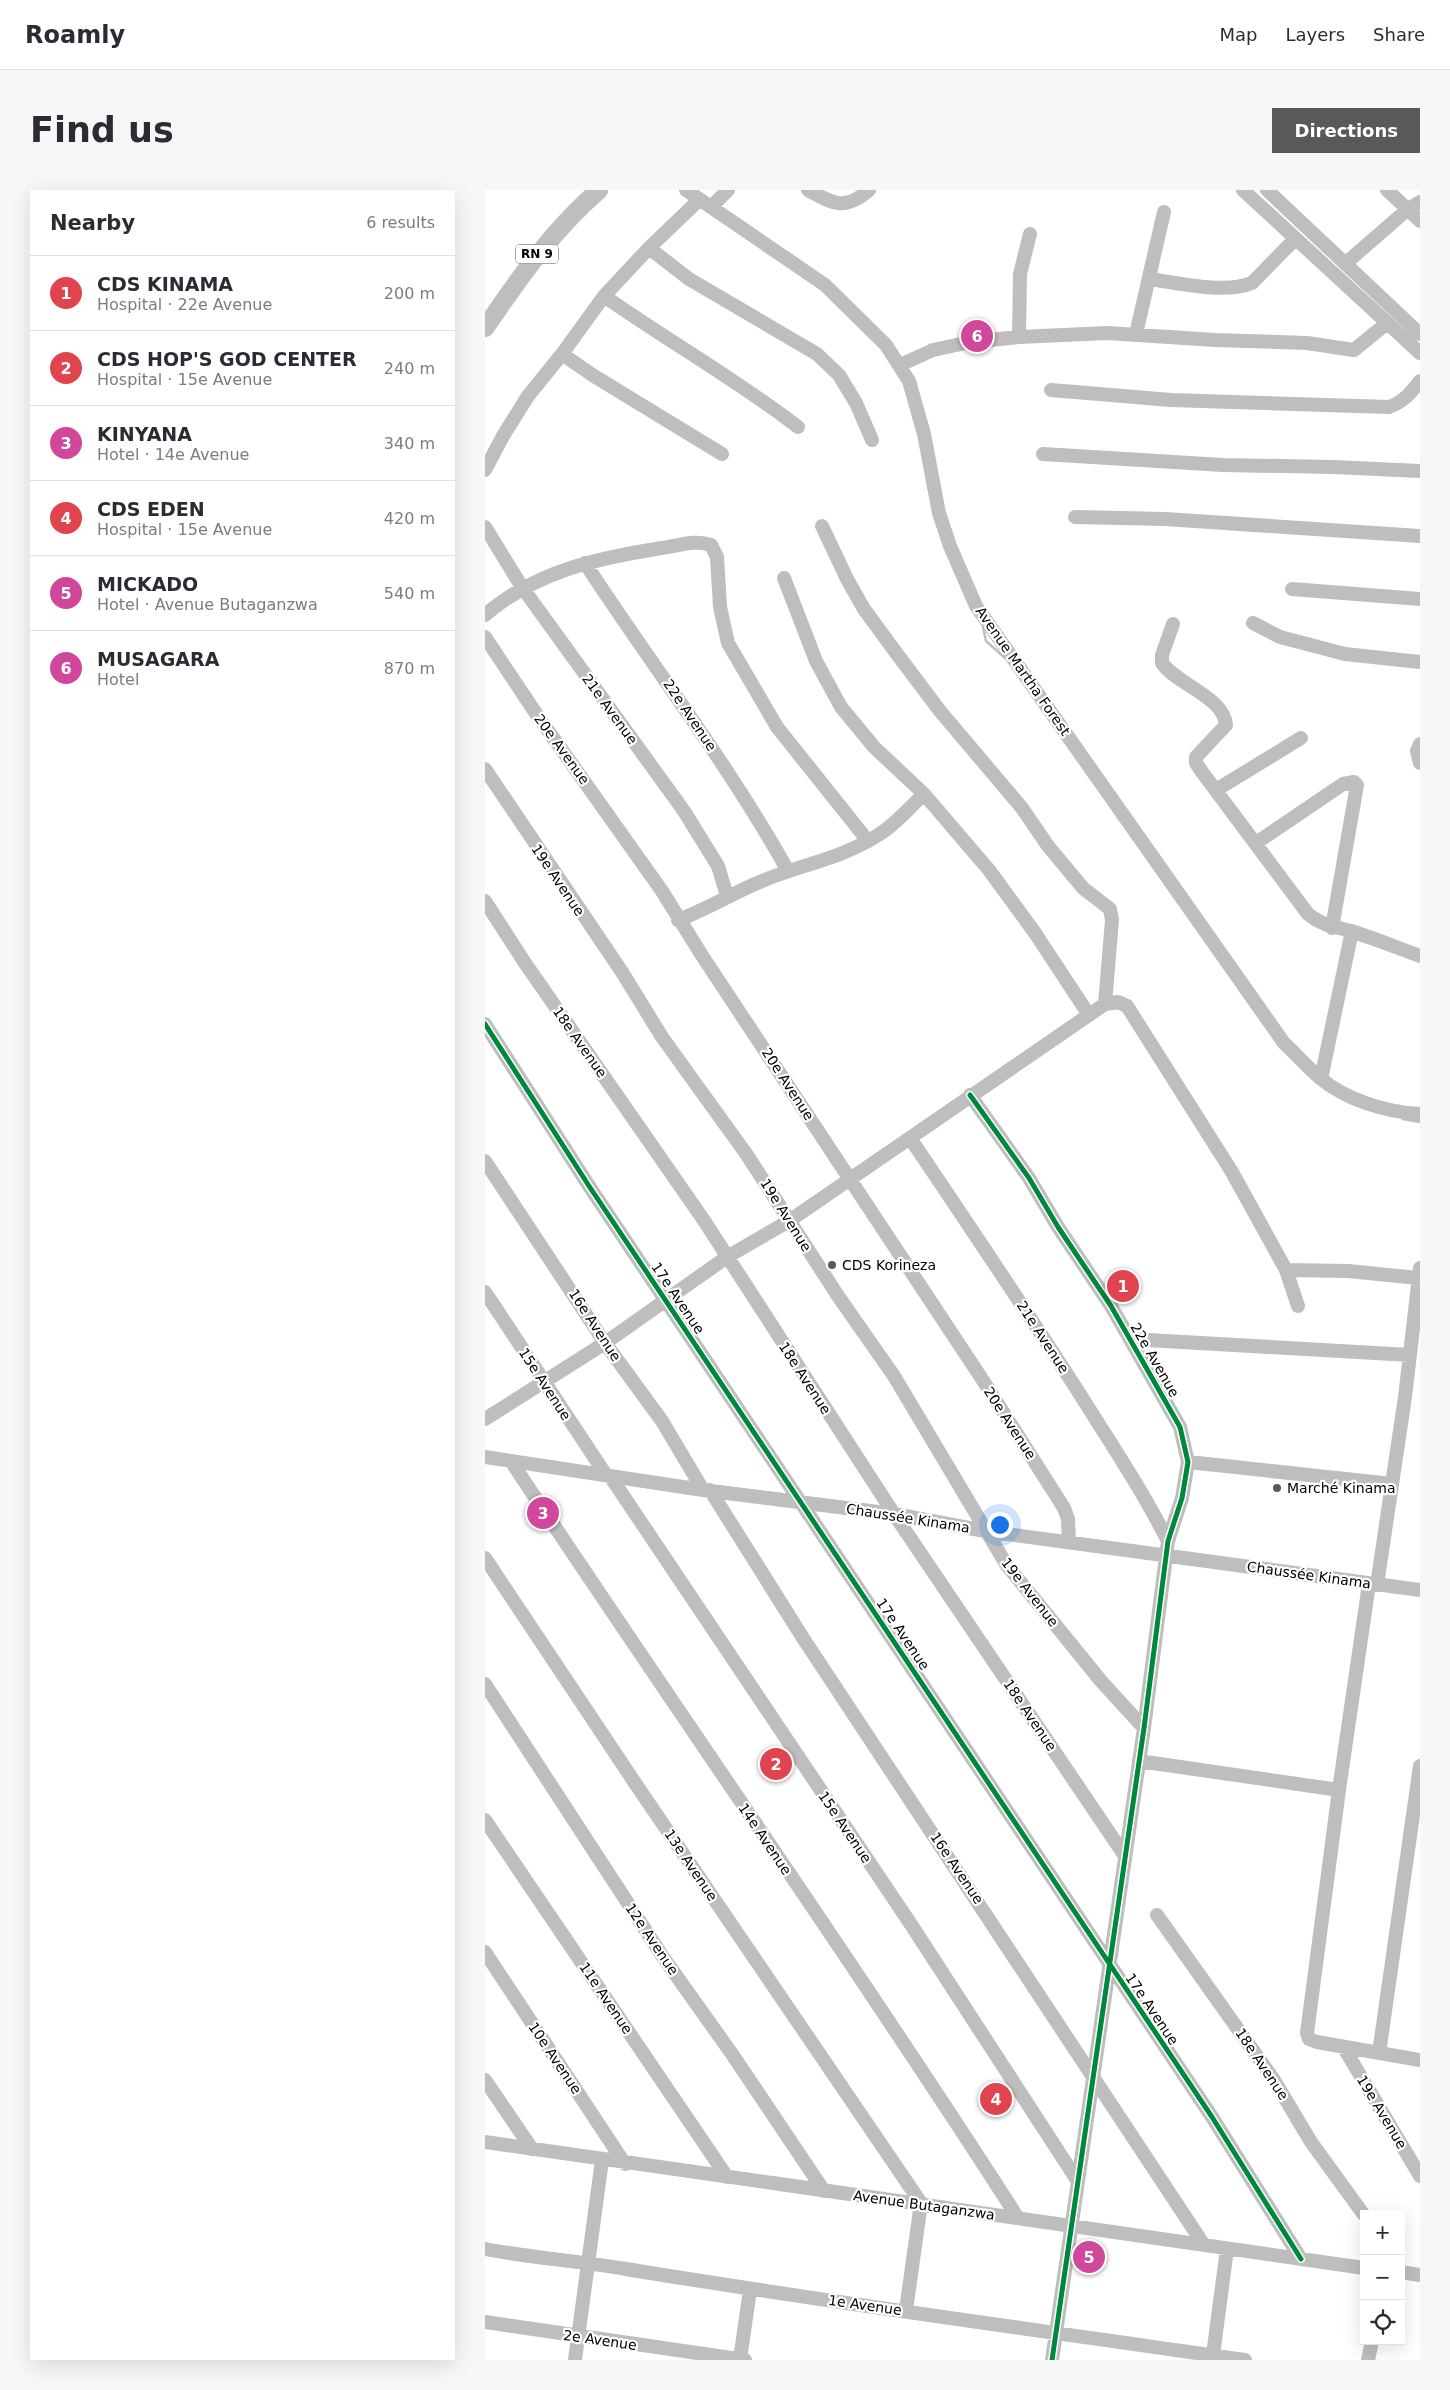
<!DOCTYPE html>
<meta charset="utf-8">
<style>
body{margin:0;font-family:"DejaVu Sans",sans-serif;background:#f7f7f7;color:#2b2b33}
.controls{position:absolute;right:15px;bottom:15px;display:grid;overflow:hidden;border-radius:0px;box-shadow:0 5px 20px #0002}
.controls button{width:45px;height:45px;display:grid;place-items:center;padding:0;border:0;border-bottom:1px solid #e1e1e2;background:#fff;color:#2b2b33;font:25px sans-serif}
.you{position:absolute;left:514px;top:1334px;width:18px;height:18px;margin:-12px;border:4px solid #fff;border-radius:50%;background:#1a73e8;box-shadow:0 0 0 8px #1a73e833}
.badge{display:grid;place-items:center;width:32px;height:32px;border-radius:50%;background:#595959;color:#fff;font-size:16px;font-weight:700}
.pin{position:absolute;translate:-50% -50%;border:2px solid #fff;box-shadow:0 1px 5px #0006}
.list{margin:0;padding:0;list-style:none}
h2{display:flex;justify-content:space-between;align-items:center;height:65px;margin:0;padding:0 20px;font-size:21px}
h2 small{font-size:16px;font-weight:400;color:#7c7c81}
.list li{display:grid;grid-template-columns:32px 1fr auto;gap:15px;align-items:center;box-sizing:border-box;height:75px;padding:0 20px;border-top:1px solid #e1e1e2}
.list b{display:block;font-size:19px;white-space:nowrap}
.list p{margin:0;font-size:16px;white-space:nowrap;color:#7c7c81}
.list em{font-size:16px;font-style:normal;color:#7c7c81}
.icon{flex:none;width:28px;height:28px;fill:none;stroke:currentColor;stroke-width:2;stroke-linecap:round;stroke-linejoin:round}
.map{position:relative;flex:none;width:935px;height:2170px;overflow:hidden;border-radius:0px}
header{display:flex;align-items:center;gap:30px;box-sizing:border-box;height:70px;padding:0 25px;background:#fff;border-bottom:1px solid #e1e1e2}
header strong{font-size:24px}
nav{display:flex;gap:28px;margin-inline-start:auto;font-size:18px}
.intro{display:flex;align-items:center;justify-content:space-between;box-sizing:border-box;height:120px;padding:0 30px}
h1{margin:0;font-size:35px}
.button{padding:12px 22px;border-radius:0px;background:#595959;color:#fff;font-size:18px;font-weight:700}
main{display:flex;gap:30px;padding:0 30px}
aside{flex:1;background:#fff;border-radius:0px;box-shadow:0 5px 20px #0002}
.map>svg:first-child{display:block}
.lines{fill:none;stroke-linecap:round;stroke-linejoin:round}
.stream{stroke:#bfbfbf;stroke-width:2.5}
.major-casing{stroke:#dbdbdb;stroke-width:19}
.minor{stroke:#bebebe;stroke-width:14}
.major{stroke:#bebebe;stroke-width:18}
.cycleway-casing{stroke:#fff;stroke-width:8}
.cycleway{stroke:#00873e;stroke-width:5}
.poi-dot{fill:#595959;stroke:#fff;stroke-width:2}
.labels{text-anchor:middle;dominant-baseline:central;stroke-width:4.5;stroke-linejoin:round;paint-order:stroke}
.shield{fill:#fff;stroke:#4c4c4c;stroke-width:1}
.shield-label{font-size:12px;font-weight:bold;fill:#000}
.street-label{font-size:14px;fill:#000;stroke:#fff}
.poi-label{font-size:14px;fill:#000;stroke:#fff;text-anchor:start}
</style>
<header>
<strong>Roamly</strong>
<nav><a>Map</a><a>Layers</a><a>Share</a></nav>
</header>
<div class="intro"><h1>Find us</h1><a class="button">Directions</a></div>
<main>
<aside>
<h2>Nearby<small>6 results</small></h2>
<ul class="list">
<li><span class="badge" style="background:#e0444e">1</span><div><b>CDS KINAMA</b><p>Hospital · 22e Avenue</p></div><em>200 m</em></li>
<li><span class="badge" style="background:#e0444e">2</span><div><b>CDS HOP'S GOD CENTER</b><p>Hospital · 15e Avenue</p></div><em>240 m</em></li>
<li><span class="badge" style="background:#d1479c">3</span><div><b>KINYANA</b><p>Hotel · 14e Avenue</p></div><em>340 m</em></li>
<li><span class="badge" style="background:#e0444e">4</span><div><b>CDS EDEN</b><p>Hospital · 15e Avenue</p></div><em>420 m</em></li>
<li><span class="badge" style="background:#d1479c">5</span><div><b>MICKADO</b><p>Hotel · Avenue Butaganzwa</p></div><em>540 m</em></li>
<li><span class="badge" style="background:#d1479c">6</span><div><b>MUSAGARA</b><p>Hotel</p></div><em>870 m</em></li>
</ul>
</aside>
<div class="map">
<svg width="935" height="2170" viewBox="0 0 935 2170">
<rect width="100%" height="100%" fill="#fff"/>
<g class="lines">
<path class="stream" d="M 498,437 L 501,451 L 521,469
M 918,929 L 935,932"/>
<defs>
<path id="major" d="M 0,138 C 35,87 67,41 114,0"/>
</defs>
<use href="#major" class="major-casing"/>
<path class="minor" d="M 201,0 L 340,95 L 401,155 L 424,191 L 439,244 L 454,323 L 465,356 L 491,416 L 799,853 C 811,864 822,877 835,888 C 861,910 901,922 935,924
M 323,0 C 349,14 360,21 384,0
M 758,0 L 935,163
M 782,0 L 935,144
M 902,0 L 935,31
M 226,17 L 243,0
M 164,58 L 204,89 L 332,164 L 354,185 L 371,213 L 387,250
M 861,73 L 923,19 L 935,12
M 664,89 C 694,93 739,104 767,93 L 810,49
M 119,106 C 183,151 251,189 313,237
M 651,144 L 679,22
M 534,147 L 535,84 L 545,44
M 77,164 L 109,186 L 237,264
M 415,175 L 448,160 L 485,152 L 534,147 L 622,143 L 730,150 L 822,153 L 869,160 L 901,134
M 566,200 L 686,210 L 904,217 C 918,212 926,203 935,191
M 558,264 L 738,275 L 848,277 L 935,281
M 0,280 L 18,246 L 43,206 L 77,164 L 119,106 L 164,58 L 214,10
M 590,327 L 680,329 L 935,346
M 337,336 L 362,389 L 379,419 L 412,464 L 455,521 L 537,618 L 563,656 L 598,698 L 625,719 L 627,730 L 620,814
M 0,337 L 37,397 L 199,621 L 233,676 L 242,706
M 100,373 C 167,476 243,573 303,681
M 299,388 L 331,471 L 356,517 L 389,557 L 439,604 L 504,680 L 550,743 L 604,825
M 807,399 L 935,409
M 0,425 C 51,381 113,368 177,358 C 193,356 210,349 226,355 L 232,367 L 235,417 L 243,453 L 292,537 L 383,651
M 768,433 L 795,447 L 860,464 L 935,472
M 688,434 L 677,465 L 677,473 C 691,494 739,507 741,535 L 711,567 L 711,573 L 717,582 L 823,724 C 839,737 851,736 869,742 C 891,749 913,758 935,766
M 0,447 L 52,525 L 177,701 L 216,764 L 499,1192 L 579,1318 L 583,1329 L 584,1352
M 935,554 L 932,561 L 935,573
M 0,579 L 137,782 L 177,847 L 262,965 L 353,1106 L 409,1186 L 521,1374 L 616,1491 L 659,1538
M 731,600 L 816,548
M 771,653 L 858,594 L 869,592 L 872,595 L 847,738
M 0,711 L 40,773 L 218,1029 L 409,1324 L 640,1666
M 193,730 C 222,719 248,703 277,691 C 315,675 358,668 393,645 C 410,635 424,618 439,604
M 0,834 L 104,996 L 727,1927 L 816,2069
M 836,889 L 867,741
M 485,905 L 544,988 L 573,1037 L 626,1116 L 695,1237 L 703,1272 L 697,1308 L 683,1351 L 659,1538 L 567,2170
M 425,948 C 481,1031 537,1114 591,1198 C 623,1249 656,1298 683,1351
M 0,971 L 120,1153 L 177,1231 L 218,1300
M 801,1080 L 863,1081 L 933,1088
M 0,1102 L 121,1285
M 645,1149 L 925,1165
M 0,1229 L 120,1153 L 242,1067 L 304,1031 L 620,814 L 633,812 L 642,816 L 747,982 L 801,1080 L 813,1116
M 0,1267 L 218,1300 L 409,1324 L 500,1341 L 935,1400
M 26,1271 C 194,1524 369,1773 533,2028
M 703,1272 L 907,1294
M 125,1286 L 427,1736 L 592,1990
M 225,1300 L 318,1448 L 719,2055
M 0,1368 L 148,1590 L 436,2013 L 421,2120
M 884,1394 L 854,1600 L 822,1843 L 824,1849 L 832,1852 L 935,1870
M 892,1395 L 920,1207 L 935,1078
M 0,1494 L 178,1767 L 247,1864 L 339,2001
M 654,1571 L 854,1600
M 0,1630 L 242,1987
M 672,1725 L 789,1890 L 826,1952 L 879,2025
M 0,1762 L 140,1974
M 859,1858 L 935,1986
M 894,1863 L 935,1576
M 0,1890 L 47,1959
M 0,1952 C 293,1994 586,2035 879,2078
M 0,2059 C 47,2068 94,2071 141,2079 C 347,2113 554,2140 760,2170
M 916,2082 L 935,2085
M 0,2132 L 260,2170
M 728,2165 L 742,2059
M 255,2169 L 265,2100
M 90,2170 L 117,1970
M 883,2170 L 887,2151"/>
<use href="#major" class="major"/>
<defs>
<path id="cycleway" d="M 0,834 L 104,996 L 727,1927 L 816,2069
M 485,905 L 544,988 L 573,1037 L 626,1116 L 695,1237 L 703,1272 L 697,1308 L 683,1351 L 659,1538 L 567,2170"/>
</defs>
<use href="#cycleway" class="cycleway-casing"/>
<use href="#cycleway" class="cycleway"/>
</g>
<g class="poi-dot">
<circle cx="347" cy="1075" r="5"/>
<circle cx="792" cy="1298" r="5"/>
</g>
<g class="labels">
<rect class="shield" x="31" y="54.5" width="42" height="19" rx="4"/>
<g class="shield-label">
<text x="52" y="64">RN 9</text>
</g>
<g class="street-label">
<text transform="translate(538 481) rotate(55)">Avenue Martha Forest</text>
<text transform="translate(125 519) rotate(54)">21e Avenue</text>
<text transform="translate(205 525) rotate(56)">22e Avenue</text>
<text transform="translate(77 559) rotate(54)">20e Avenue</text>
<text transform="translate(73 690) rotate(56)">19e Avenue</text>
<text transform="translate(95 852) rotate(55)">18e Avenue</text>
<text transform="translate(303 894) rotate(57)">20e Avenue</text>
<text transform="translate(301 1025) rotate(58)">19e Avenue</text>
<text transform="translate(193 1108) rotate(56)">17e Avenue</text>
<text transform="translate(110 1135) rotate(57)">16e Avenue</text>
<text transform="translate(558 1147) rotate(57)">21e Avenue</text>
<text transform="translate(670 1170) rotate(60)">22e Avenue</text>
<text transform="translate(320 1188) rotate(57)">18e Avenue</text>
<text transform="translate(60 1194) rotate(57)">15e Avenue</text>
<text transform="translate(525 1233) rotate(57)">20e Avenue</text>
<text transform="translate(423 1328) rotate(9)">Chaussée Kinama</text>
<text transform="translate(824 1385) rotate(8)">Chaussée Kinama</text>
<text transform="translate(545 1402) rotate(52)">19e Avenue</text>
<text transform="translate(418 1444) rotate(56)">17e Avenue</text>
<text transform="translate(545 1525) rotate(56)">18e Avenue</text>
<text transform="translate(360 1637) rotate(56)">15e Avenue</text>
<text transform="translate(280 1649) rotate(56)">14e Avenue</text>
<text transform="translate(206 1675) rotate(56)">13e Avenue</text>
<text transform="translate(472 1678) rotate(56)">16e Avenue</text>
<text transform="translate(167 1749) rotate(56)">12e Avenue</text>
<text transform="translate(121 1808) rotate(56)">11e Avenue</text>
<text transform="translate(667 1819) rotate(56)">17e Avenue</text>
<text transform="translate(70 1868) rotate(56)">10e Avenue</text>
<text transform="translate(777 1874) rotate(56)">18e Avenue</text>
<text transform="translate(897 1922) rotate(59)">19e Avenue</text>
<text transform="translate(439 2015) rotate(8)">Avenue Butaganzwa</text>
<text transform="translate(380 2115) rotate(8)">1e Avenue</text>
<text transform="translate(115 2150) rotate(8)">2e Avenue</text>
</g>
<g class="poi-label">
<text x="357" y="1075">CDS Korineza</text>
<text x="802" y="1298">Marché Kinama</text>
</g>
</g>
</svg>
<div class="controls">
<button>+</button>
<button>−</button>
<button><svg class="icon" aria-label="locate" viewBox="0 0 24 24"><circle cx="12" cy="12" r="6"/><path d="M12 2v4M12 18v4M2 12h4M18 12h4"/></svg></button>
</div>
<div class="you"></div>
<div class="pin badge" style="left:638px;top:1096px;background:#e0444e">1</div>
<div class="pin badge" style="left:291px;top:1574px;background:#e0444e">2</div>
<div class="pin badge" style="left:58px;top:1323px;background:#d1479c">3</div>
<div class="pin badge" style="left:511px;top:1909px;background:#e0444e">4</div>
<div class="pin badge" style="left:604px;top:2067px;background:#d1479c">5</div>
<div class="pin badge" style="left:492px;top:146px;background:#d1479c">6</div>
</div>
</main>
